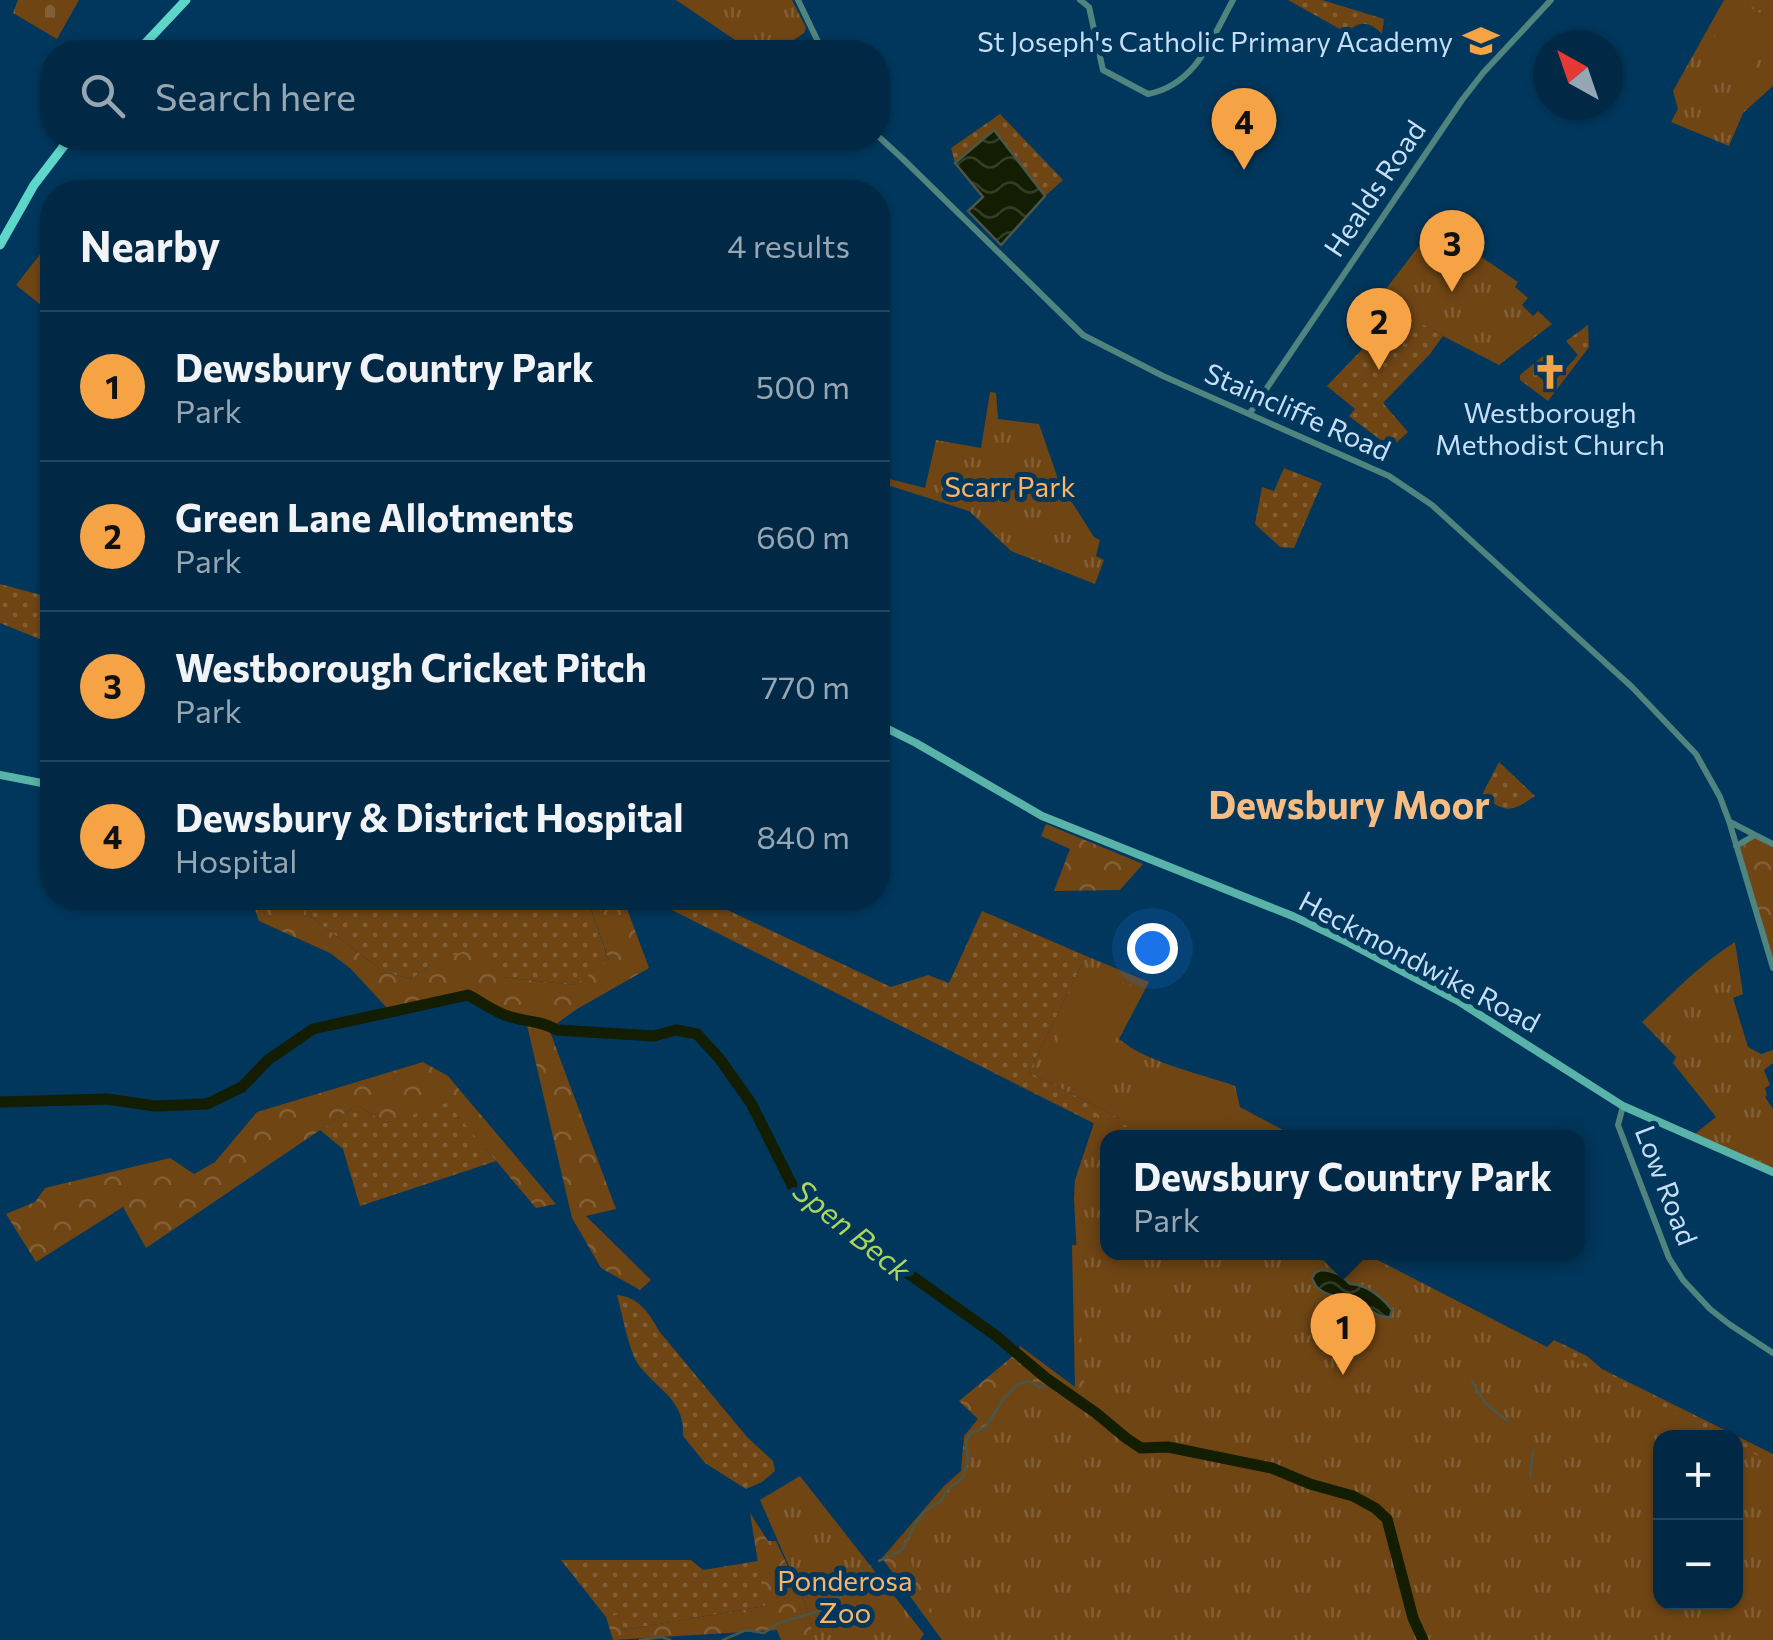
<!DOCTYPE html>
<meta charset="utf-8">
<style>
body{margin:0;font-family:Commissioner,sans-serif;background:#0f3550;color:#f1f3f6}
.controls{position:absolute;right:30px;bottom:30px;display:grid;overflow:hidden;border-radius:20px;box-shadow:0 2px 8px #0004}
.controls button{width:90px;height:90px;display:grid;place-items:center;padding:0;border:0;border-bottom:2px solid #23455e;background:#012945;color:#f1f3f6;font:50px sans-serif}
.compass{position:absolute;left:1533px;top:30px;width:90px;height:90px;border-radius:50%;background:#012945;box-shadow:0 2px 8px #0004;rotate:320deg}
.you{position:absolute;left:1152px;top:948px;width:35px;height:35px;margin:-25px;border:8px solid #fff;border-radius:50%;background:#1a73e8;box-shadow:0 0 0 15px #1a73e833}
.badge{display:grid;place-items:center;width:65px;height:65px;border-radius:50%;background:#f5a345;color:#111;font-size:32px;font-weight:700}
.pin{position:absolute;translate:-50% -82px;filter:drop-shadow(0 2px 5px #0008)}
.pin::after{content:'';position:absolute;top:52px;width:35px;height:30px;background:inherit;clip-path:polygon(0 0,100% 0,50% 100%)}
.popup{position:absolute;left:1100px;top:1130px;width:485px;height:130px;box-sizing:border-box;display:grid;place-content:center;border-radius:20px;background:#012945;filter:drop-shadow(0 2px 8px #0005);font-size:32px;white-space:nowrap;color:#96a6b3}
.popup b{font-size:38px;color:#f1f3f6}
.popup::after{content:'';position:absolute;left:50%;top:100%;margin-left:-20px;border:20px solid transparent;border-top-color:#012945}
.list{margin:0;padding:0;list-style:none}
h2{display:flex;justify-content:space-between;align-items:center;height:130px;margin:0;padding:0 40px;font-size:42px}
h2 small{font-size:32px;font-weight:400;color:#96a6b3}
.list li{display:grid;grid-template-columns:65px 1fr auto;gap:30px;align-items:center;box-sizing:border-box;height:150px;padding:0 40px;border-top:2px solid #23455e}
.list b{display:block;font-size:38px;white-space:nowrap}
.list p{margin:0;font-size:32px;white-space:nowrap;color:#96a6b3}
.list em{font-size:32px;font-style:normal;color:#96a6b3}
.icon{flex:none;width:55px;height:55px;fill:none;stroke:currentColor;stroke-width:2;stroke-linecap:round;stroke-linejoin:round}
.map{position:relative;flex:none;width:1773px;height:1640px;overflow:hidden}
.search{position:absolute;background:#012945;box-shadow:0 2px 8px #0004;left:40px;top:40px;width:850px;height:110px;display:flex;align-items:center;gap:25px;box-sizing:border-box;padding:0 35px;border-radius:40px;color:#96a6b3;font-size:38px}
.panel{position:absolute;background:#012945;box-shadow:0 2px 8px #0004;left:40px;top:180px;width:850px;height:730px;border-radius:40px}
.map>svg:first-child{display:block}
.grass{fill:url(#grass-dots)}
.forest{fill:url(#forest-crowns)}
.cemetery{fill:url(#cemetery-stones)}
.park{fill:url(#park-tufts)}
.pitch{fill:#6f4514}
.water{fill:url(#water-waves);stroke:#49574a;stroke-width:2.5}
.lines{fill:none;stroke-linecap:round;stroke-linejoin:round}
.stream{stroke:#49574a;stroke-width:2.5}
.river{stroke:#131d01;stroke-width:11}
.tertiary{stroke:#50857f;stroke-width:6}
.secondary{stroke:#59b3a9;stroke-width:8}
.primary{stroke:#5ed6ca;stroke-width:9}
.labels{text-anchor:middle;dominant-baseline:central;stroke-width:10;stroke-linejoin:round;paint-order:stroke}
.poi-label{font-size:28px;fill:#c6dff6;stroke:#01375c;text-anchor:end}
.street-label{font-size:28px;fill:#c6dff6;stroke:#01375c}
.park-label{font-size:28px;fill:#fcb466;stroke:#01375c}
.water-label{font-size:30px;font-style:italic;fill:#aad65b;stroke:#01375c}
.district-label{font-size:38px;font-weight:bold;fill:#f6bc82;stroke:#01375c}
</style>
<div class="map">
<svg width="1773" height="1640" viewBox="0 0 1773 1640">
<defs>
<pattern id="grass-dots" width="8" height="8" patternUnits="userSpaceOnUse" patternTransform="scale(2.5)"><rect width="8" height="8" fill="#6f4514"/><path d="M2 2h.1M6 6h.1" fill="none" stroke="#825f37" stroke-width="1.8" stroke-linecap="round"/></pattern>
<pattern id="forest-crowns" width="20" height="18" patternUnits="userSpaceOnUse" patternTransform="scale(2.5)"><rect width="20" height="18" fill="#6f4514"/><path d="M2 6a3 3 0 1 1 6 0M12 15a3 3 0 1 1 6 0" fill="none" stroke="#825f37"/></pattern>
<pattern id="cemetery-stones" width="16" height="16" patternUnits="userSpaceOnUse" patternTransform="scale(2.5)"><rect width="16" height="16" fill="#6f4514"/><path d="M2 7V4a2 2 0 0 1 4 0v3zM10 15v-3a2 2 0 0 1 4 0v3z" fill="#825f37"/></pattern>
<pattern id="park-tufts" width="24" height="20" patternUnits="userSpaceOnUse" patternTransform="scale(2.5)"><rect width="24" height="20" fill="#6f4514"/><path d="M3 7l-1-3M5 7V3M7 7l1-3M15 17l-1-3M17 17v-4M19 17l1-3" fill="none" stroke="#825f37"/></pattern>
<pattern id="water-waves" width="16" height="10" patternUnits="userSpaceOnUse" patternTransform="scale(2.5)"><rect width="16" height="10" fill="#131d01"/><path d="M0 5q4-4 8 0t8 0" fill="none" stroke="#343d27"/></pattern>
</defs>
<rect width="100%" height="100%" fill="#01375c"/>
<path class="grass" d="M 1288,0 L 1322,0 L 1384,19 L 1382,34 C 1371,22 1359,19 1347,33 Z
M 1000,114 L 1063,180 L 1045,196 L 994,130 L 955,163 L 951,148 Z
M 1400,310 L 1443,336 L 1430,354 L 1383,403 L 1408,432 L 1391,448 L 1349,416 L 1355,409 L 1327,386 Z
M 1588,325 L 1589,347 L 1548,401 L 1520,380 L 1520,375 L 1544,355 L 1548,361 L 1536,374 L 1550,386 L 1578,355 L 1566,341 Z
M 1284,468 L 1322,483 L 1294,548 L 1280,547 L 1255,524 L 1262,487 L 1274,491 Z
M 0,584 L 52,598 L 52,644 L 0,623 Z
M 1499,762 L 1535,796 C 1510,813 1506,813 1482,795 Z
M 312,898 L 587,898 L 609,961 L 575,985 L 502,977 L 434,962 L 412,979 L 384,972 L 306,913 L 308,901 Z
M 633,898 L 702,898 L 891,987 L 928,975 L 949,983 L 982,911 L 1086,956 L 1029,1072 L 1155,1137 L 1121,1137 L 660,904 Z
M 447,1102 L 496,1161 L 360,1206 L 343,1149 L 320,1130 L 357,1105 L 386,1123 Z
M 617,1295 C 639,1297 649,1313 659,1331 L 747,1437 L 773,1461 L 775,1471 L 762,1482 L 746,1489 L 705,1463 L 683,1436 C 685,1399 657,1390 638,1364 C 629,1351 622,1313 617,1295 Z
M 1554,1340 L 1587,1356 L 1602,1369 L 1773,1454 L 1773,1492 L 1736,1472 L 1736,1438 L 1671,1437 L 1537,1357 Z
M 561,1560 L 691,1560 L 703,1570 L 758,1561 L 766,1606 L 623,1630 L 618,1615 L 606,1617 Z"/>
<path class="forest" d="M 1046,824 L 1143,864 L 1120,890 L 1054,891 L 1070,849 L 1041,836 Z
M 1755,835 L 1773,844 L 1773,958 L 1736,846 Z
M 176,898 L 312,898 L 308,901 L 306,913 L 384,972 L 412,979 L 434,962 L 468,950 L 492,958 L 502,977 L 575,985 L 609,960 L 587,898 L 623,898 L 649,968 L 577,1009 L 549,1029 L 616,1209 L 586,1216 L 651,1280 L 640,1290 L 601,1268 L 572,1218 L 526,1021 L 471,992 L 388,1009 L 350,968 L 330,953 L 259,921 L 255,909 L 230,901 L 205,910 Z
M 423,1062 L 448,1076 L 556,1204 L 536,1208 L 447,1103 L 386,1123 L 357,1105 L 146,1248 L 123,1207 L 36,1262 L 6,1214 L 35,1202 L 45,1188 L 170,1158 L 194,1174 L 215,1162 L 257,1112 Z
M 1072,1245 L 1091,1245 L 1097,1405 L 1005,1640 L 942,1640 L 882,1558 L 944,1486 L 961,1471 L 964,1436 L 978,1419 L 959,1401 L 1012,1357 L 1020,1346 L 1075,1387 Z
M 750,1513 L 768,1541 L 776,1541 L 805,1603 L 815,1640 L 781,1640 L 777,1630 L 613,1640 L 606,1617 L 618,1614 L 623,1630 L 765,1606 Z"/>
<path class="cemetery" d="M 18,0 L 79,0 L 57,39 L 13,13 Z"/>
<path class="park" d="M 676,0 L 792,0 L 806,28 L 804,33 L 776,52 L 753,52 Z
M 1724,0 L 1773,0 L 1773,86 L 1743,113 L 1729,146 L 1671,122 L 1678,109 L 1673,91 Z
M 1435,225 L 1518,282 L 1515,287 L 1528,298 L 1522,305 L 1533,316 L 1538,311 L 1552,324 L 1499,365 L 1443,336 L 1379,298 Z
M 990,392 L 996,393 L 998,419 L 1039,424 L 1059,482 L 1094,537 L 1100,540 L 1096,556 L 1104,560 L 1095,584 L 1011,551 L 969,511 L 878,482 L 878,476 L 925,488 L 936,440 L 981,448 Z
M 1735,942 L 1743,994 L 1733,998 L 1748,1047 L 1761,1054 L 1773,1050 L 1773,1063 L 1764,1070 L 1770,1085 L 1765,1088 L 1767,1095 L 1765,1097 L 1773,1109 L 1773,1172 L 1691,1137 L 1716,1117 L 1673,1063 L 1676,1057 L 1642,1022 C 1672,994 1700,964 1735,942 Z
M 1086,956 L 1149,982 L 1119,1039 C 1148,1063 1199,1073 1235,1086 L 1240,1107 L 1296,1137 L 1155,1137 L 1029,1072 Z
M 1097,1114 L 1141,1137 L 1108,1138 L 1108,1252 L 1364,1253 L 1722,1437 L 1660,1438 L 1660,1602 L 1736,1602 L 1736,1444 L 1773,1464 L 1773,1640 L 955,1640 L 929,1606 L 905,1547 L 925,1511 L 949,1488 L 963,1478 L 968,1460 L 964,1448 L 970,1433 L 987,1425 L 990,1416 L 1024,1379 L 1085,1396 L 1082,1341 L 1074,1308 L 1079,1299 L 1074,1198 L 1075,1180 Z
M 800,1476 L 924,1634 L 920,1640 L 815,1640 L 805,1603 L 760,1500 Z"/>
<path class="pitch" d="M 1734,0 L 1773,19 L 1773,29 L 1748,79 L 1704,56 Z
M 52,239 L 52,314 L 16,285 Z
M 1088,970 L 1136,988 L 1093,1097 L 1043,1075 Z
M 1139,1064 L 1237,1098 L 1223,1137 L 1159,1137 L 1119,1123 Z"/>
<path class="water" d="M 994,130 L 1045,196 L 1001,245 L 968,211 L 983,197 L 955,163 Z
M 1321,1270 C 1335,1271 1341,1275 1350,1284 C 1366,1284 1382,1297 1392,1310 L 1390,1317 C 1374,1319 1370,1305 1354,1299 C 1343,1294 1333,1299 1322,1291 C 1315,1287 1315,1284 1312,1278 L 1315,1273 Z"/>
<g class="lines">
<path class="stream" d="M 1472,1382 L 1486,1404 L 1509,1422
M 1530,1477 L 1533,1451
M 879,1561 L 902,1550 L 917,1521 L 925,1511 L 941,1501 L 947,1490 L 963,1478 L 968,1459 L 966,1442 L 970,1433 L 985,1428 L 1004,1398 L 1018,1384 L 1029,1381 L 1040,1388 L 1049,1382
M 869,1567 L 870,1566
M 640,1640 L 662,1637 L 670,1640
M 723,1640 L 746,1630 L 764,1633 L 779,1623 L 832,1607 L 837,1598 L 846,1593 L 851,1581 L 862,1571"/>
<path class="river" d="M 0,1102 L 107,1099 L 155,1106 L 207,1104 L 242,1087 L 268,1060 L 313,1029 L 468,995 C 482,1002 495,1013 511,1017 C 528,1022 542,1021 557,1030 L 654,1036 L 676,1030 L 697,1034 L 719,1058 L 751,1103 L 793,1187 L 820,1211 L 995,1335 L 1046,1378 L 1096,1413 L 1126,1438 L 1141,1448 L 1168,1447 L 1272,1468 L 1310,1484 L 1353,1496 L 1375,1508 L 1387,1519 L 1413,1618 L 1423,1640"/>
<path class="tertiary" d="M 798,0 L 823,52
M 1080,0 L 1089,7 L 1103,70 L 1148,94 C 1196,85 1212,38 1233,0
M 878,136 L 903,159 L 1083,335 L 1163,376 L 1389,476 L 1432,505 L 1632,687 L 1696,754 L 1720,797 L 1729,821 L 1773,968
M 1250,413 L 1462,100 L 1483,73 L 1551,0
M 1730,822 L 1773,844
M 1736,846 L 1755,835
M 1623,1106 L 1618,1125 L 1669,1258 L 1683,1280 L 1710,1309 L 1729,1324 L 1773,1353"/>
<path class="secondary" d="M 878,724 L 916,743 L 1042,816 L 1295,917 L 1349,943 L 1458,1001 L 1623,1106 L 1773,1172
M 0,775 L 52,785"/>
<path class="primary" d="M 137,52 L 186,0
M 0,245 L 34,185 L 70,138"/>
</g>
<defs>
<symbol id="school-bare" viewBox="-9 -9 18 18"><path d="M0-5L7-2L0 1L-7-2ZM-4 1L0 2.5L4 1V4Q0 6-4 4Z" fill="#f5a345" stroke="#01375c" stroke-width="2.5" paint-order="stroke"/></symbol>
<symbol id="church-bare" viewBox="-9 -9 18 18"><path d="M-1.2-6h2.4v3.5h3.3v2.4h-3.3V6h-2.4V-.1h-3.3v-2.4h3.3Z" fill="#f5a345" stroke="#01375c" stroke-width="2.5" paint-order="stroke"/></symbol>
</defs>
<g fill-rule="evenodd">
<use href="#school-bare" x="1456" y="16" width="50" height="50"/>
<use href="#church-bare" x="1525" y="347" width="50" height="50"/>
</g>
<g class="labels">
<g class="poi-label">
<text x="1453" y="41">St Joseph's Catholic Primary Academy</text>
<text x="1550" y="412" text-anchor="middle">Westborough<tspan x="1550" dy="32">Methodist Church</tspan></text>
</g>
<g class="street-label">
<text transform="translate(1374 188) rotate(-56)">Healds Road</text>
<text transform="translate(1298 411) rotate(24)">Staincliffe Road</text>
<text transform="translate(1420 961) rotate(28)">Heckmondwike Road</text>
<text transform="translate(1667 1185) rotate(69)">Low Road</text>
</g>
<g class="park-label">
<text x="1010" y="486">Scarr Park</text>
<text x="845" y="1580">Ponderosa<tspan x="845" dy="32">Zoo</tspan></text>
</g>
<g class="water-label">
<text transform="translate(853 1229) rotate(39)">Spen Beck</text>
</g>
<g class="district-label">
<text x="1349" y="803">Dewsbury Moor</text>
</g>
</g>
</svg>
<div class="controls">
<button>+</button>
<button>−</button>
</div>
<svg class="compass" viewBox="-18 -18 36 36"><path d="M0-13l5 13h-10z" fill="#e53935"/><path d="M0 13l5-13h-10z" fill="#96a6b3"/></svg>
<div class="you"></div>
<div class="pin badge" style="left:1343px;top:1375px">1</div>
<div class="popup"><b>Dewsbury Country Park</b>Park</div>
<div class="pin badge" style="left:1379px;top:370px">2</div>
<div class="pin badge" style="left:1452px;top:292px">3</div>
<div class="pin badge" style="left:1244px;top:170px">4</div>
<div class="search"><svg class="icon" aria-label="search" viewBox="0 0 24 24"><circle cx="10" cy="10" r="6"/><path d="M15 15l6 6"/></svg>Search here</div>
<section class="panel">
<h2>Nearby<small>4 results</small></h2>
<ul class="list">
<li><span class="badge">1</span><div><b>Dewsbury Country Park</b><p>Park</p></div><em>500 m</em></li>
<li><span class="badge">2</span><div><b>Green Lane Allotments</b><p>Park</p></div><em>660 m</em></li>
<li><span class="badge">3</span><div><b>Westborough Cricket Pitch</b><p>Park</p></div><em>770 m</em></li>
<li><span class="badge">4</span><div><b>Dewsbury &amp; District Hospital</b><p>Hospital</p></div><em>840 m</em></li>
</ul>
</section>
</div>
